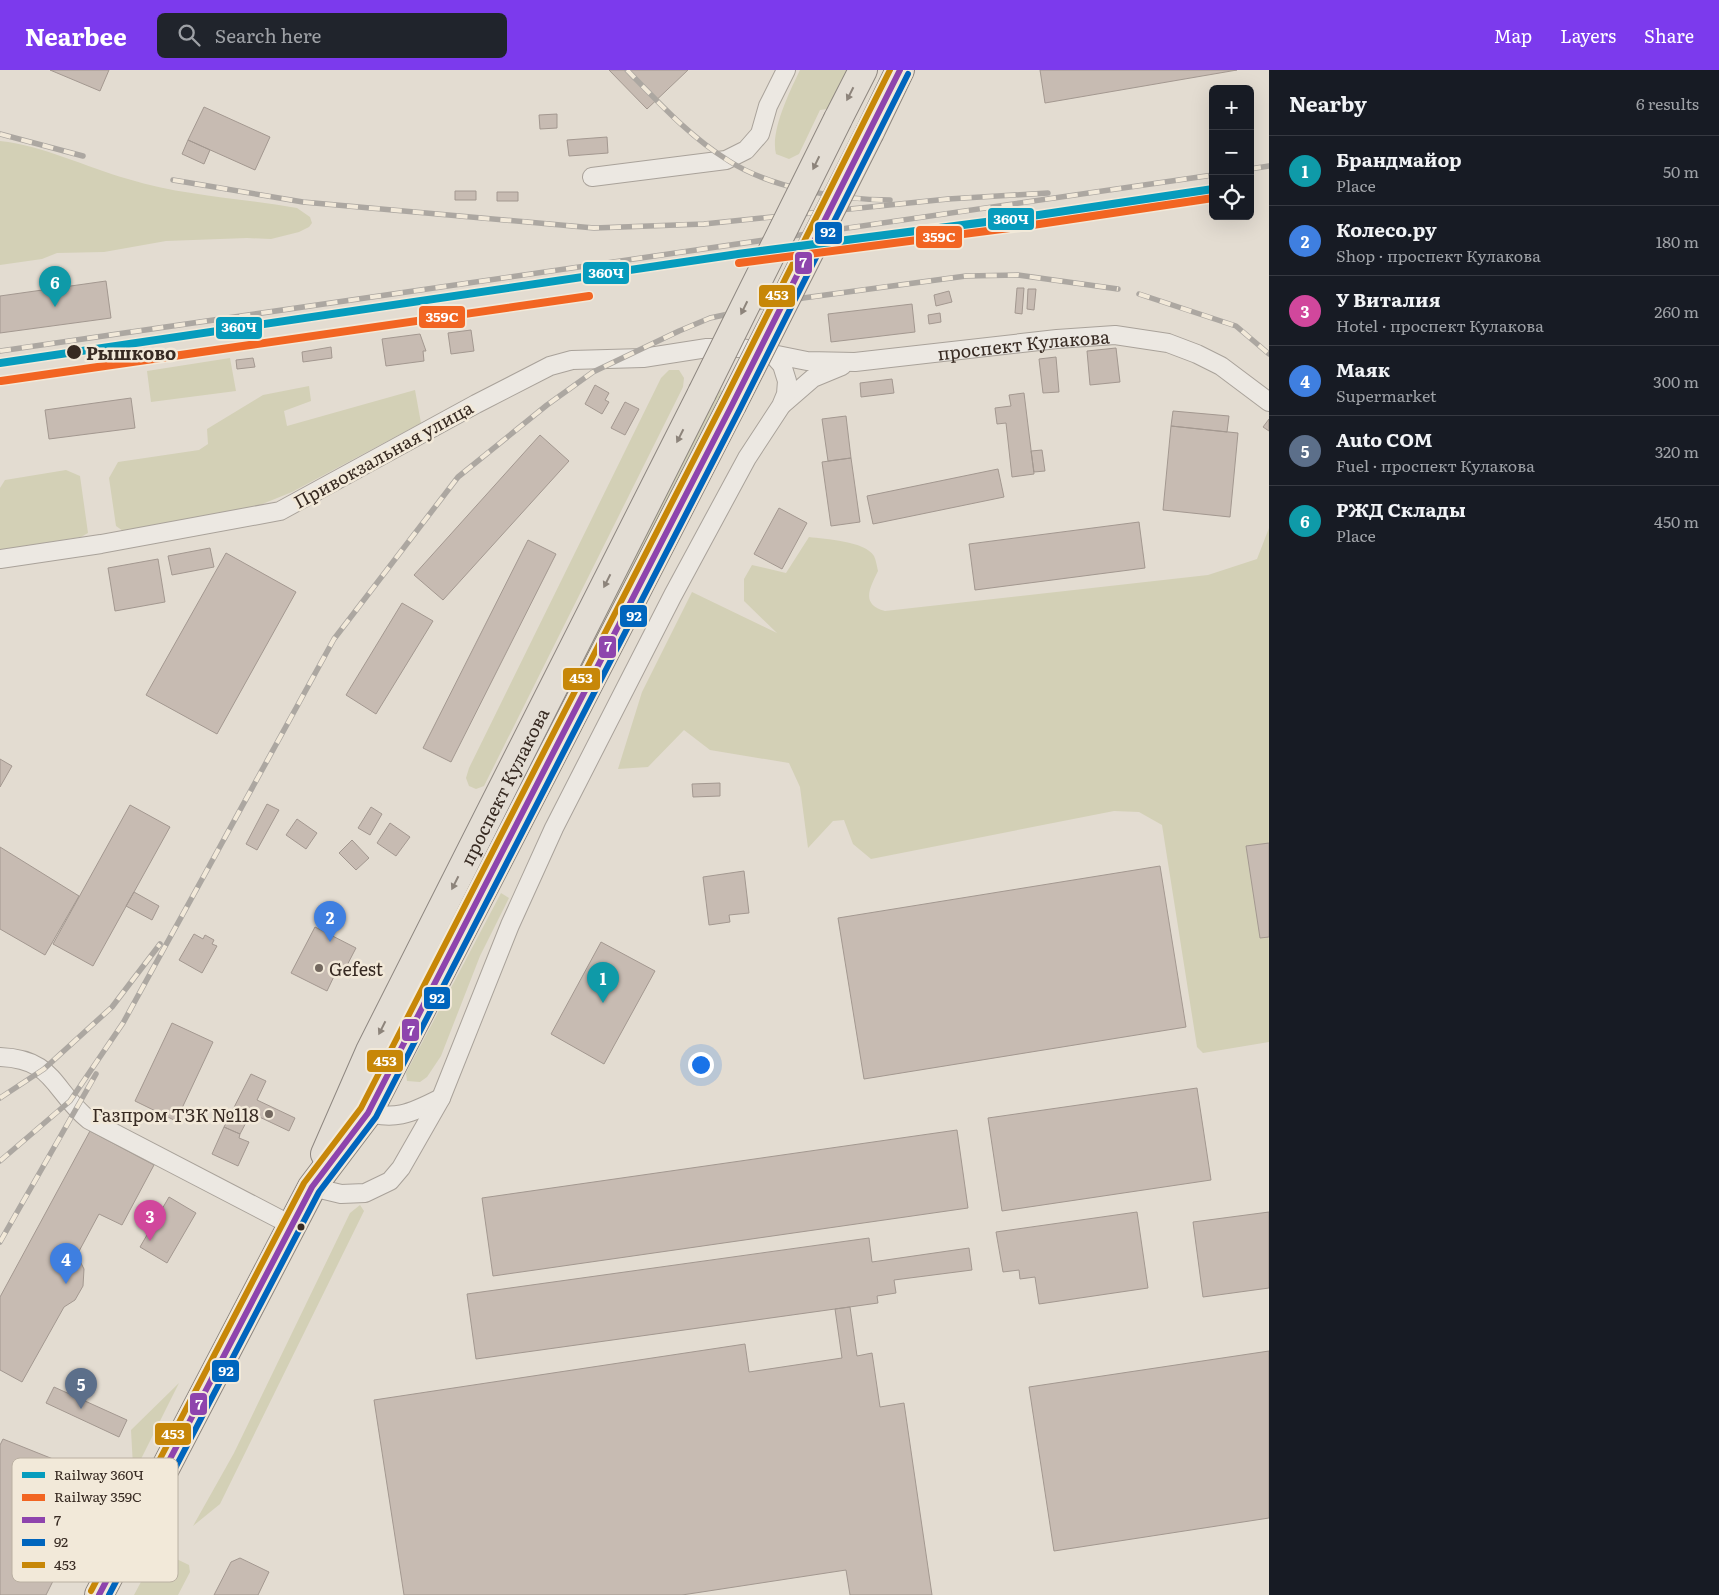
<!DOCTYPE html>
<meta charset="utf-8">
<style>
body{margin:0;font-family:Literata,serif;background:#20242c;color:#f1f3f6}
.controls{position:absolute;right:15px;top:15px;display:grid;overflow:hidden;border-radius:8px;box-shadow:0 5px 20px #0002}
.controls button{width:45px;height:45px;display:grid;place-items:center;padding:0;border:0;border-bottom:1px solid #363941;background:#171b24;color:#f1f3f6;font:25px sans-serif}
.you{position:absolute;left:700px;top:994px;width:18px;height:18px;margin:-12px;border:4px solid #fff;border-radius:50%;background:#1a73e8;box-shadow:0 0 0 8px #1a73e833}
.badge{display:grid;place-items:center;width:32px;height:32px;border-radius:50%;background:#7c3aed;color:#fff;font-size:16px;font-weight:700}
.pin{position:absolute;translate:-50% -41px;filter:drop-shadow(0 1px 2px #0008)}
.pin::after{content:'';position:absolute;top:26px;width:18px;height:15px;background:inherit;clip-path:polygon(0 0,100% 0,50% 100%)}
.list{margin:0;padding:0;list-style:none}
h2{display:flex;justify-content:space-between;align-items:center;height:65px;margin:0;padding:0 20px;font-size:21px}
h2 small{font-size:16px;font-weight:400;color:#9ea1a6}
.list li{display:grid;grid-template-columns:32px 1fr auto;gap:15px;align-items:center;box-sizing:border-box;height:70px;padding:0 20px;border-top:1px solid #363941}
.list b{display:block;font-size:19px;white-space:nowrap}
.list p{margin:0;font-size:16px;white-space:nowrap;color:#9ea1a6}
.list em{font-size:16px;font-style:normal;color:#9ea1a6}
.icon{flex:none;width:28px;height:28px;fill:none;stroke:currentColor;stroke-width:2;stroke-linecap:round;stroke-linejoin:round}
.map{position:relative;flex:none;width:1269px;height:1525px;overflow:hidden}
header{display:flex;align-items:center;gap:30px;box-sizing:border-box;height:70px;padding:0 25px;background:#7c3aed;color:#fff}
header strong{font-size:24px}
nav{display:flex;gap:28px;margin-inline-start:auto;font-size:18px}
.search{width:350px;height:45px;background:#20242c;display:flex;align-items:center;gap:12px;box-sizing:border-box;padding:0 18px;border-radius:8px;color:#9ea1a6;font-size:19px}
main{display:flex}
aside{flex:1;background:#171b24}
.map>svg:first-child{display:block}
.green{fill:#d3d0b6}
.building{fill:#c7bbb2;stroke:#a39890}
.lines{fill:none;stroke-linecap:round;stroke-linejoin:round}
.street-casing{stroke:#a9a29a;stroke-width:20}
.primary-casing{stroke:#8e8780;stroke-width:30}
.street{stroke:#ece8e2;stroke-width:18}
.primary{stroke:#e3ddd4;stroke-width:28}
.rail-casing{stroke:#aca7a1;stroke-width:5.5}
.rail{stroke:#f2e9d9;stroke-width:4;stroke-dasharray:11;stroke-linecap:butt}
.primary-bridge-casing{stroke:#8e8780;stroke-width:30;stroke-linecap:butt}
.primary-bridge{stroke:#e3ddd4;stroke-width:28}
.bus-1-casing{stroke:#f2e9d9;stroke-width:10}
.bus-2-casing{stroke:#f2e9d9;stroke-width:10}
.bus-3-casing{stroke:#f2e9d9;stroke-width:10}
.bus-1{stroke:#8e44ad;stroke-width:6}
.bus-2{stroke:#0065bd;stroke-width:6}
.bus-3{stroke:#c78708;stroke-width:6}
.rail-1-casing{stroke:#f2e9d9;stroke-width:11}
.rail-2-casing{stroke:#f2e9d9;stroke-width:11}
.rail-1{stroke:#069cbd;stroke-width:8}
.rail-2{stroke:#f26522;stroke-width:8}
.oneway{fill:#8d847b}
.stop-dot{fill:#372a22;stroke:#f2e9d9;stroke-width:2}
.poi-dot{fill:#73685f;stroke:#f2e9d9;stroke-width:2}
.labels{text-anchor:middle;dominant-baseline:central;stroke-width:5;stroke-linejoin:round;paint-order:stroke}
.street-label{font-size:18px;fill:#372a22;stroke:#f2e9d9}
.stop-label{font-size:18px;font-weight:bold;fill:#372a22;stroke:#f2e9d9;text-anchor:start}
.poi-label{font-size:18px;fill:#372a22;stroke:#f2e9d9;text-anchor:start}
.key{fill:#f2e9d9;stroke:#bab0a2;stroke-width:1}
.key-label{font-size:14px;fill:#372a22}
.line-badge{stroke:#f2e9d9;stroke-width:2}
.badge-label{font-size:14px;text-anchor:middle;font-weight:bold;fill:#fff}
</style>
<header>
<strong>Nearbee</strong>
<div class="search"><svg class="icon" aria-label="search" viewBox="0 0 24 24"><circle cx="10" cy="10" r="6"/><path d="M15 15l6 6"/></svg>Search here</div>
<nav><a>Map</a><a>Layers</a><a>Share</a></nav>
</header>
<main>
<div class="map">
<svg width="1269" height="1525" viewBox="0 0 1269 1525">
<rect width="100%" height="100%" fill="#e3dcd1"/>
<path class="green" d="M 800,0 L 847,0 L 827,39 L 820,40 L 799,84 L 789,89 L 776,84 C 770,61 790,21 800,0 Z
M 0,71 C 44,76 86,97 128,109 C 183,126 241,128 297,138 L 310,147 L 312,153 L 309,157 L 299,162 L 271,169 L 247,168 L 166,171 L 104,182 L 57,183 L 42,189 L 0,195 Z
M 230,288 L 236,321 L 151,332 L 147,301 Z
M 669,300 L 679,300 L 684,308 L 683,317 L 484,716 L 476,719 L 469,716 L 466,708 L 469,698 L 661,308 Z
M 309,316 L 311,331 L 284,341 L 287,356 L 415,320 L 421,353 L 292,422 L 255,437 L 123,461 L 116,456 L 109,408 L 118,392 L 199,380 L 208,374 L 207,359 L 263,325 Z
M 719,319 L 726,323 L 569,631 L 561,627 Z
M 66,400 L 80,406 L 88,463 L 81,467 L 0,480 L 0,418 L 5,410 Z
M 1269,458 L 1269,972 L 1203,983 L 1197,977 L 1162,755 L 1139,742 L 1114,741 L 871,789 L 853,774 L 844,750 L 833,751 L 808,778 L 800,717 L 789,693 L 710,680 L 684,660 L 648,697 L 618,699 L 642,622 L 692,522 L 777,563 L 744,531 L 744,509 L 752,495 L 786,503 L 809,467 C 825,469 865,471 874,486 C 876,490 877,497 878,501 C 870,518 860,534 885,541 L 1208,505 L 1257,489 Z
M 501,823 L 509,828 L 480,886 L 441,986 L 427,1007 L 420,1012 L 407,1011 L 406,1003 Z
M 360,1135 L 364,1141 L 220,1434 L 193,1456 L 234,1383 L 350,1143 Z
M 179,1313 L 138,1395 L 133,1396 L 131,1360 Z
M 158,1480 L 189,1495 L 190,1502 L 178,1525 L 134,1525 Z"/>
<path class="building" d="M 50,0 L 109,0 L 100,21 Z
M 609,0 L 688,0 L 647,39 Z
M 1040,0 L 1237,0 L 1045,33 Z
M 204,37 L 270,67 L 255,100 L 188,70 Z
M 557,44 L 557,58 L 540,59 L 539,45 Z
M 607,67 L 608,83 L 569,86 L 567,70 Z
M 188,70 L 210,80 L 204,94 L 182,84 Z
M 455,121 L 476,121 L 476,130 L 455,130 Z
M 497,122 L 518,122 L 518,131 L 497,131 Z
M 106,211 L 111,248 L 0,263 L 0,226 Z
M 1017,218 L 1024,218 L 1022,244 L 1015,243 Z
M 1028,219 L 1036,219 L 1034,240 L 1027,239 Z
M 949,221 L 952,232 L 936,236 L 934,225 Z
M 912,234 L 915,262 L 831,272 L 828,244 Z
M 940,243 L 941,252 L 929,254 L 928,245 Z
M 471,260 L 474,281 L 451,284 L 448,263 Z
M 420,264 L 426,281 L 423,281 L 424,291 L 386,296 L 382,269 Z
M 331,277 L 332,288 L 303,292 L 302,282 Z
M 1116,278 L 1120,312 L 1090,315 L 1087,281 Z
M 1056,287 L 1059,322 L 1043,323 L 1039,289 Z
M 253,288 L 255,297 L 237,299 L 236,290 Z
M 892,309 L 894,323 L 861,327 L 860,313 Z
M 595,315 L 609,323 L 605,330 L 609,332 L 602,344 L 585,334 Z
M 1024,323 L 1034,404 L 1012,407 L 1006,353 L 997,354 L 995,338 L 1011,336 L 1009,325 Z
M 131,328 L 135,358 L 49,369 L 45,340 Z
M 625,332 L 639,339 L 625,365 L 611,358 Z
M 1173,341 L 1229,346 L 1227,362 L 1171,356 Z
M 846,346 L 851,388 L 828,391 L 822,349 Z
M 1269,349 L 1269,361 L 1263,357 Z
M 1171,356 L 1238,363 L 1230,447 L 1163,440 Z
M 540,365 L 569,391 L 443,530 L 414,505 Z
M 1042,380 L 1045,401 L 1034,402 L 1031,381 Z
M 851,388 L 860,452 L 831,456 L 822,392 Z
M 998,399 L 1004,427 L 873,454 L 867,426 Z
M 779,438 L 807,453 L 782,499 L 754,484 Z
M 1139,452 L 1145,498 L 975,520 L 969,474 Z
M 528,470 L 556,484 L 451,692 L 423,678 Z
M 210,478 L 214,497 L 172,505 L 168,486 Z
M 226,483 L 296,522 L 217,664 L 146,625 Z
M 158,489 L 165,532 L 115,541 L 108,498 Z
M 402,533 L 433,551 L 376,644 L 346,625 Z
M 0,689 L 12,696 L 0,717 Z
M 720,713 L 720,726 L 693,727 L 692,714 Z
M 267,734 L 279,740 L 257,780 L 246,774 Z
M 130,735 L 170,757 L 93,896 L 53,874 Z
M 371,737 L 382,744 L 370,765 L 358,758 Z
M 297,749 L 317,763 L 306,779 L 286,765 Z
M 390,753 L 410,767 L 396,786 L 377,773 Z
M 352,770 L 369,788 L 356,800 L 339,783 Z
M 1269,773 L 1269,867 L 1260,868 L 1246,776 Z
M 0,777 L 79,826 L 45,885 L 0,859 Z
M 1160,796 L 1186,957 L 864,1009 L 838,848 Z
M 744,801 L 749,843 L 729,845 L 730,852 L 709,855 L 703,807 Z
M 134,822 L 159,836 L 152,850 L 126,836 Z
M 315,857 L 356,878 L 343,903 L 337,900 L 327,921 L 291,903 Z
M 194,864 L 203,869 L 205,865 L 214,870 L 212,874 L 217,876 L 202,903 L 179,890 Z
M 601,872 L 655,901 L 604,994 L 551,964 Z
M 172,953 L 213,972 L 176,1051 L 135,1031 Z
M 251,1004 L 266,1011 L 257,1030 L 295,1048 L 289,1061 L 251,1043 L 240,1064 L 224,1057 Z
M 1197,1018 L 1211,1110 L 1002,1141 L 988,1048 Z
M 224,1057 L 240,1064 L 239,1068 L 249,1072 L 238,1096 L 212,1084 Z
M 957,1060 L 968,1138 L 493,1206 L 482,1128 Z
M 90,1061 L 154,1095 L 122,1155 L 99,1144 L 77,1185 L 84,1199 L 83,1216 L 75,1230 L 64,1237 L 22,1312 L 0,1300 L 0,1227 Z
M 169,1127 L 196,1143 L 167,1193 L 140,1177 Z
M 1137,1142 L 1148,1218 L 1039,1234 L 1035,1207 L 1020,1209 L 1019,1200 L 1003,1202 L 996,1162 Z
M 1269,1142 L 1269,1218 L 1203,1227 L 1193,1152 Z
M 869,1168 L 872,1192 L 969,1178 L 972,1200 L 894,1210 L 896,1223 L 877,1226 L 878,1233 L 476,1289 L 467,1224 Z
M 850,1237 L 857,1286 L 872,1283 L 880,1337 L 904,1333 L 932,1525 L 850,1525 L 846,1500 L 682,1525 L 404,1525 L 374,1330 L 745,1274 L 749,1302 L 842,1288 L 835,1239 Z
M 1269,1281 L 1269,1448 L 1054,1481 L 1029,1317 Z
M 54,1317 L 127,1350 L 119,1367 L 46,1333 Z
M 3,1369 L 93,1405 L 68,1458 L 77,1463 L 46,1525 L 0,1525 L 0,1375 Z
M 240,1488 L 269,1502 L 258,1525 L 214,1525 L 231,1492 Z"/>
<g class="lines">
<defs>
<g id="street">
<path d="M 592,107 L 726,90 L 746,80 L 760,64 L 768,36 L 786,0"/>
<path d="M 783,334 L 813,308 L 842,296"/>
<path id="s1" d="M 0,489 L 101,474 L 280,441 L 476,334 L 550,296 L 572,290 L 643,288 L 707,278 L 742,278 L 807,291 L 855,292 L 1057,269 L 1115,265 L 1168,273 L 1197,284 L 1221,296 L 1269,332"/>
<path d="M 0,987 C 55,989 52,1020 89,1050 L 291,1155"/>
<path d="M 359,1039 C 392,1053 412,1043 441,1028"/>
<path d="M 312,1117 L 341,1124 L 365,1123 L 390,1111 L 401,1098 L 441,1028 L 510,855 L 554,758 L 673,525 L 747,388 L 781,336 L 786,324 L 787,311 L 782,295 L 774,286 L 766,283"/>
</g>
<g id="primary">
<path d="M 838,49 L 863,0"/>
<path d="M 870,62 L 900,0"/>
<path id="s2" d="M 325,1084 L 370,981 L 702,323"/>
<path d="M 99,1525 L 312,1117 L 368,1043 L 732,335"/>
</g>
</defs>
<use href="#street" class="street-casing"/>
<use href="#primary" class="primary-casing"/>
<use href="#street" class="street"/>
<use href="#primary" class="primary"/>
<defs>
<path id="rail" d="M 627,0 C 659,33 690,67 729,91 C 771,118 840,130 890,130
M 0,64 L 83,86
M 1250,99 L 1269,96
M 173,110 L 303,132 L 594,158 L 704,154 L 948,129 L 1048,123
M 1139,224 L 1236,256 L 1269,284
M 0,281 L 1213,105
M 0,1028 L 44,999 L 112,937 L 160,874
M 0,1091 L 70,1031 L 123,953 L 334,569 L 458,407 L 547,335 L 593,302 L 679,261 L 710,248 L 803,228 L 966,206 L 1018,205 L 1118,219
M 0,1172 L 96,1004"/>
</defs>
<use href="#rail" class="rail-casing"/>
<use href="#rail" class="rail"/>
<defs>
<path id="primary-bridge" d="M 702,323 L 838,49
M 732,335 L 870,62"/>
</defs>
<use href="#primary-bridge" class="primary-bridge-casing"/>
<use href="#primary-bridge" class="primary-bridge"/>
<defs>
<path id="bus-1" d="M 99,1525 L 312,1117 L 368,1043 L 732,335 L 900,0"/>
<path id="bus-2" d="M 109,1525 L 319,1122 L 376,1047 L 740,339 L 908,4"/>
<path id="bus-3" d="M 91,1521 L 304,1113 L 361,1038 L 724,331 L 890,0"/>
</defs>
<use href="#bus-1" class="bus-1-casing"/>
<use href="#bus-2" class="bus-2-casing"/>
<use href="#bus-3" class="bus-3-casing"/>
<use href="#bus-1" class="bus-1"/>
<use href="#bus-2" class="bus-2"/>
<use href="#bus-3" class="bus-3"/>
<defs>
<path id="rail-1" d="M 0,293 L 738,184 L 1025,147 L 1213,119"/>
<path id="rail-2" d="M 739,193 L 1026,156 L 1213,128
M 1,311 L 589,226"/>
</defs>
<use href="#rail-1" class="rail-1-casing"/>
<use href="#rail-2" class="rail-2-casing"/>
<use href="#rail-1" class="rail-1"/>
<use href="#rail-2" class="rail-2"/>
</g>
<defs><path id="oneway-solid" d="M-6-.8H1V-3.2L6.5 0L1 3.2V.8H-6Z" transform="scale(1.25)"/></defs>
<g class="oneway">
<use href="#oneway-solid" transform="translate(850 24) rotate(117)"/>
<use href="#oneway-solid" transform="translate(816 93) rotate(116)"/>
<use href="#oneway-solid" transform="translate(744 238) rotate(116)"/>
<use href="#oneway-solid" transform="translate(680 366) rotate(117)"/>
<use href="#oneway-solid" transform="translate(607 511) rotate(117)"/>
<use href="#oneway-solid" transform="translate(455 813) rotate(117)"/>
<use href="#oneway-solid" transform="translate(382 958) rotate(117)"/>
</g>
<g class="stop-dot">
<circle cx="74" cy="282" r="8"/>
<circle cx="301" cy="1157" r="4.5"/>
</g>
<g class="poi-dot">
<circle cx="319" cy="898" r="5"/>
<circle cx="269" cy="1044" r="5"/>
</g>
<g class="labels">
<g class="street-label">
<text stroke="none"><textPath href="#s1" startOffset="1068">проспект Кулакова</textPath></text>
<text transform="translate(383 384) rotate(-29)">Привокзальная улица</text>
<text stroke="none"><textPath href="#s2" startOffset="409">проспект Кулакова</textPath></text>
</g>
<g class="stop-label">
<text x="86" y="282">Рышково</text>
</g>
<g class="poi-label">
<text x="329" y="898">Gefest</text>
<text x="259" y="1044" text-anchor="end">Газпром ТЗК №118</text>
</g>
</g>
<rect x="12" y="1388" width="166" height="124" rx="8" class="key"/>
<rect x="22" y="1402" width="23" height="6" fill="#069cbd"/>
<rect x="22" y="1424" width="23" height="7" fill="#f26522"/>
<rect x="22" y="1447" width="23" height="6" fill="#8e44ad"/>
<rect x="22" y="1469" width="23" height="7" fill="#0065bd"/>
<rect x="22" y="1492" width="23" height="6" fill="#c78708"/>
<g class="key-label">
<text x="54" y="1410">Railway 360Ч</text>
<text x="54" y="1432">Railway 359С</text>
<text x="54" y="1455">7</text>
<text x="54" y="1477">92</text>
<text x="54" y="1500">453</text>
</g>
<g class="line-badge">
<rect x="987" y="137" width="48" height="24" rx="5" fill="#069cbd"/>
<rect x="814" y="151" width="29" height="24" rx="5" fill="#0065bd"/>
<rect x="915" y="155" width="48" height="24" rx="5" fill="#f26522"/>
<rect x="794" y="181" width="19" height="24" rx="5" fill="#8e44ad"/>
<rect x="582" y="191" width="48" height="24" rx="5" fill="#069cbd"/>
<rect x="758" y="214" width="38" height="24" rx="5" fill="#c78708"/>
<rect x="418" y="235" width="48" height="24" rx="5" fill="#f26522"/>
<rect x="215" y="246" width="48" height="24" rx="5" fill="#069cbd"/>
<rect x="619" y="534" width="29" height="24" rx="5" fill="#0065bd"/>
<rect x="598" y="565" width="19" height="24" rx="5" fill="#8e44ad"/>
<rect x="562" y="597" width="39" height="24" rx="5" fill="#c78708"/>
<rect x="423" y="916" width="28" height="24" rx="5" fill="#0065bd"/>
<rect x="401" y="948" width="19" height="24" rx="5" fill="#8e44ad"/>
<rect x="366" y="979" width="38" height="24" rx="5" fill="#c78708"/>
<rect x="211" y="1289" width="29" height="24" rx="5" fill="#0065bd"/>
<rect x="189" y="1322" width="19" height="24" rx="5" fill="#8e44ad"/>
<rect x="154" y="1352" width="38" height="24" rx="5" fill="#c78708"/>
</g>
<g class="badge-label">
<text x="1011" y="154">360Ч</text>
<text x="828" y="167">92</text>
<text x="939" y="172">359С</text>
<text x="803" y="197">7</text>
<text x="606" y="208">360Ч</text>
<text x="777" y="230">453</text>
<text x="442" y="252">359С</text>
<text x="239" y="262">360Ч</text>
<text x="634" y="551">92</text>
<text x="608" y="581">7</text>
<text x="581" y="613">453</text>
<text x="437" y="933">92</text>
<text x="411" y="965">7</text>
<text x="385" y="996">453</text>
<text x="226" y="1306">92</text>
<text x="199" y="1339">7</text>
<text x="173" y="1369">453</text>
</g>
</svg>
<div class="controls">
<button>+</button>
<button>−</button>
<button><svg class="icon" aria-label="locate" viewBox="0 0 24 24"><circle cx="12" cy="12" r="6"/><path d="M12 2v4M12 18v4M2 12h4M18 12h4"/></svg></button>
</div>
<div class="you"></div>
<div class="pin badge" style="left:603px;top:933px;background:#0f9aa8">1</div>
<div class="pin badge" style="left:330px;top:872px;background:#3f7fe0">2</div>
<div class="pin badge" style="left:150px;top:1171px;background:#d1479c">3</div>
<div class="pin badge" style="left:66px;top:1214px;background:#3f7fe0">4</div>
<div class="pin badge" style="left:81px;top:1339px;background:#5c6f8a">5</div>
<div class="pin badge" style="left:55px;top:237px;background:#0f9aa8">6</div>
</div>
<aside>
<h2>Nearby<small>6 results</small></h2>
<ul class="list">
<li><span class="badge" style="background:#0f9aa8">1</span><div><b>Брандмайор</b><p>Place</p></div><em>50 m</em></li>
<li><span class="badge" style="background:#3f7fe0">2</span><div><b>Колесо.ру</b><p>Shop · проспект Кулакова</p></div><em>180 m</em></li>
<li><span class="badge" style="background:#d1479c">3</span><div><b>У Виталия</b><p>Hotel · проспект Кулакова</p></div><em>260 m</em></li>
<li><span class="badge" style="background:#3f7fe0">4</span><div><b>Маяк</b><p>Supermarket</p></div><em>300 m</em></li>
<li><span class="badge" style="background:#5c6f8a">5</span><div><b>Auto COM</b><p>Fuel · проспект Кулакова</p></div><em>320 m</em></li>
<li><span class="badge" style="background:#0f9aa8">6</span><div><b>РЖД Склады</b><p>Place</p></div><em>450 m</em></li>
</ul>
</aside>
</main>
